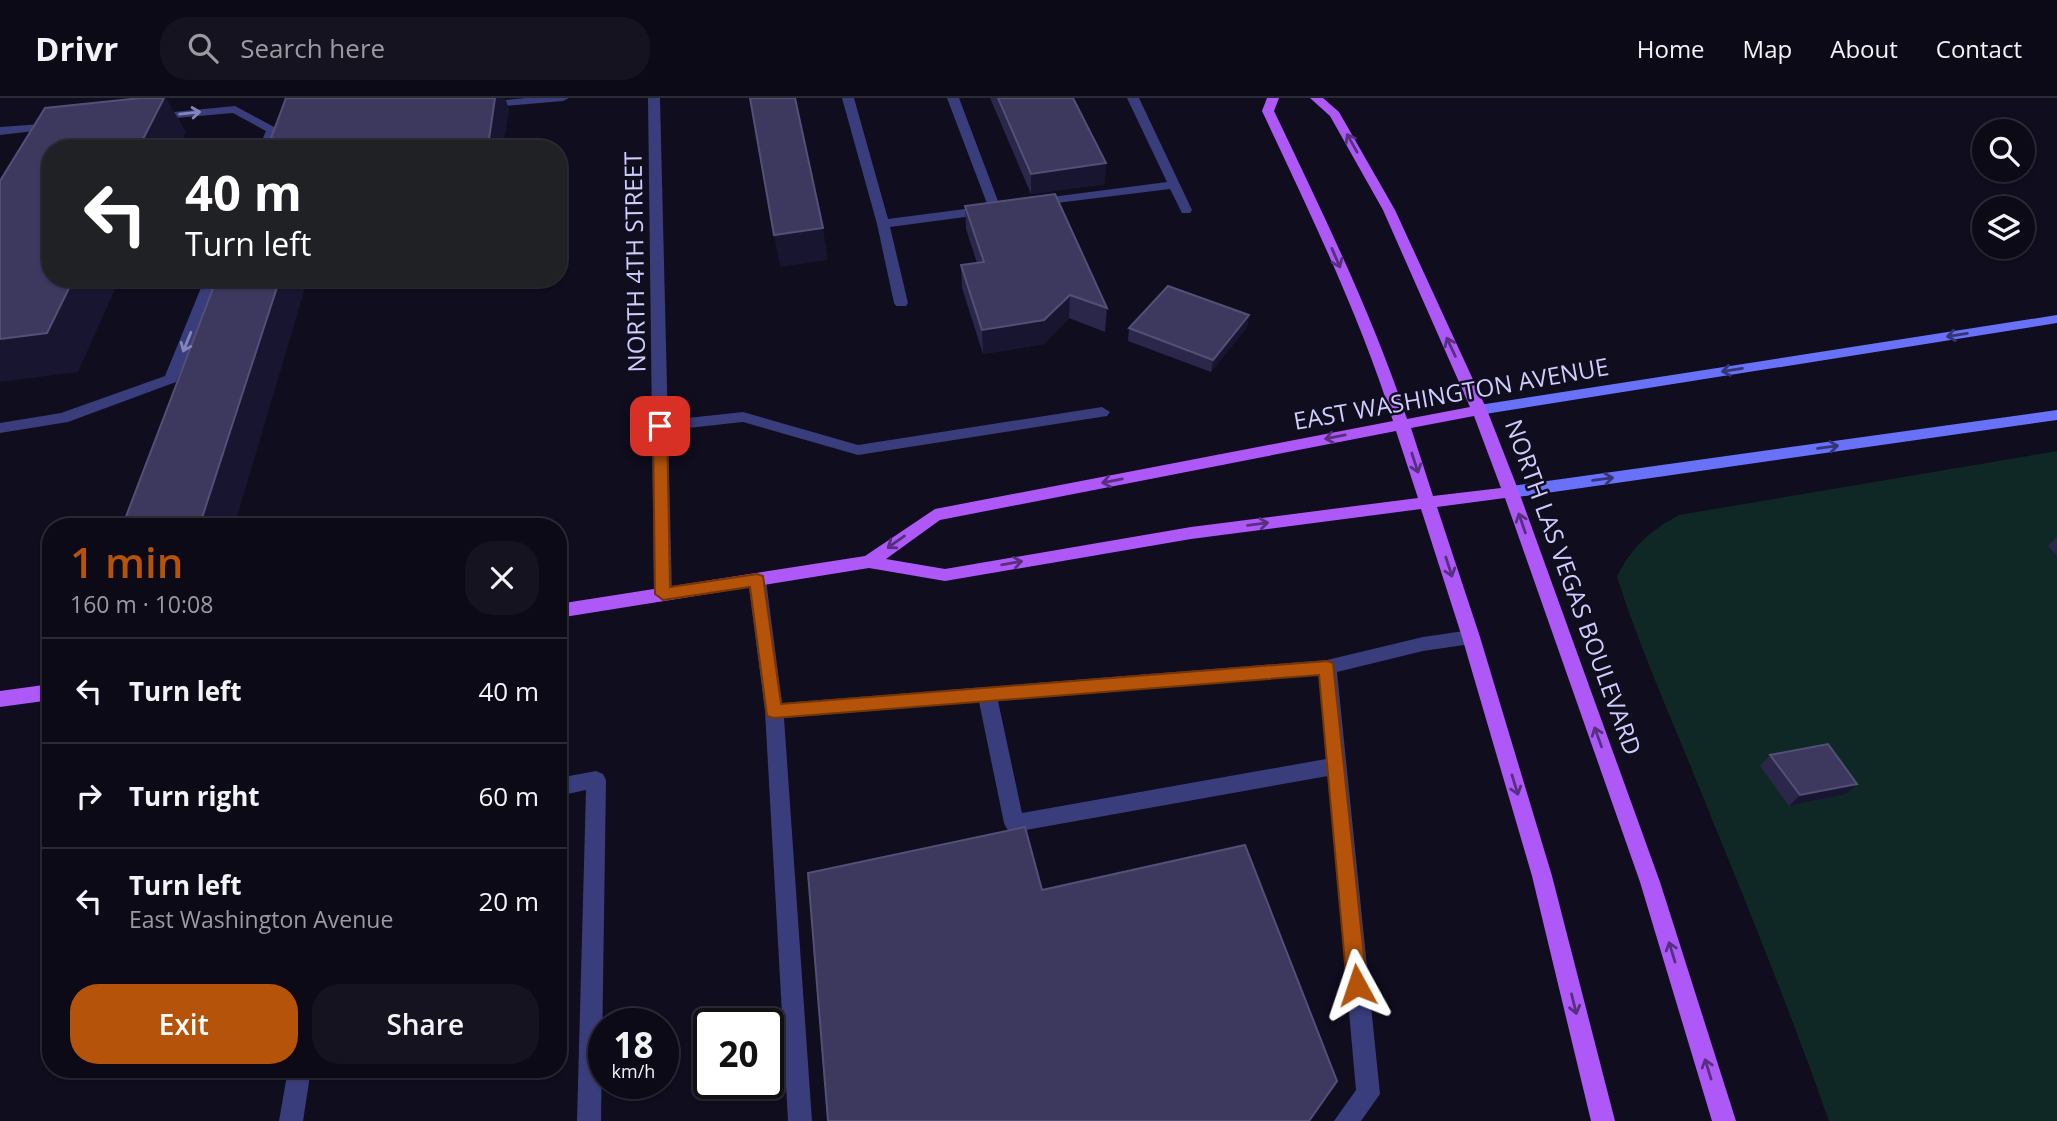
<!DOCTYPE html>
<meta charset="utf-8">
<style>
:root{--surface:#0b0a16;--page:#14131f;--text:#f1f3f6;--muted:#9a9aa1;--line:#2b2b35;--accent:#b45309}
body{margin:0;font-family:"Open Sans",sans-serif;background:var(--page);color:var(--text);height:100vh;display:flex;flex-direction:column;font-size:26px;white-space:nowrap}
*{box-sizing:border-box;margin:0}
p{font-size:23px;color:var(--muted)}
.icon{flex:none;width:38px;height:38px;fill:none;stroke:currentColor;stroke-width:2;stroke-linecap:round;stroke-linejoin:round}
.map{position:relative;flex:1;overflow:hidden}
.panel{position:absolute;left:42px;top:420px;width:525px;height:560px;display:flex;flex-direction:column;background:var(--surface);border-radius:28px;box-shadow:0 2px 5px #0004,0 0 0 2px var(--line)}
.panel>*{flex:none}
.guide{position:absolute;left:42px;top:42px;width:525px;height:147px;border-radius:28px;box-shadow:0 2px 5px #0004,0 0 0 2px var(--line);background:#202124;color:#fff;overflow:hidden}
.controls{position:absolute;left:1972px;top:21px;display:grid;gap:14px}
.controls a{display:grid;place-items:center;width:63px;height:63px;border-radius:50%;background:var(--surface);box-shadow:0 2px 5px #0004,0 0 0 2px var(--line);font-size:35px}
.speed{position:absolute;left:588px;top:910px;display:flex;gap:14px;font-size:35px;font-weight:700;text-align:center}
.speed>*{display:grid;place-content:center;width:91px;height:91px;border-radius:50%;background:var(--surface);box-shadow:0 2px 5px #0004,0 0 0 2px var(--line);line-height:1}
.speed small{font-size:18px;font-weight:400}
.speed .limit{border:4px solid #111;border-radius:10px;background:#fff;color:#111}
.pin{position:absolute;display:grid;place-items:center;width:60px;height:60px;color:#fff;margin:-30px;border-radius:14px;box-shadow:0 4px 10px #0006}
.me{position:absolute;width:77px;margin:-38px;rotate:355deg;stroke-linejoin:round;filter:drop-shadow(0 0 5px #0008)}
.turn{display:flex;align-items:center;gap:24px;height:147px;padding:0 28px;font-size:32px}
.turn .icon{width:91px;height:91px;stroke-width:2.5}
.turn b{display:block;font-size:49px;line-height:60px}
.round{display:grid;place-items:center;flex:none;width:74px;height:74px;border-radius:28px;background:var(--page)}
.summary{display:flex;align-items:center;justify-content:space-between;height:119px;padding:0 28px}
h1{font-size:42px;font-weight:600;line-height:52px;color:var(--accent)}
.action{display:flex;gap:14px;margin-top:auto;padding:14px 28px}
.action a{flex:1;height:80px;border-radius:28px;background:var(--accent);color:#fff;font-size:28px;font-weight:600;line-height:80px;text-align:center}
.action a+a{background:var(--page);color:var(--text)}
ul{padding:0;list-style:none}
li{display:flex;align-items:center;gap:21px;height:105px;padding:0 28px;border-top:2px solid var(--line)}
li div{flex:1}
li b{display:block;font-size:26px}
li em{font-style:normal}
header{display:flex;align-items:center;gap:42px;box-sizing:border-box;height:98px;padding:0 35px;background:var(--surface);border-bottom:2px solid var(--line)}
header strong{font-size:33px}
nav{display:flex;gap:38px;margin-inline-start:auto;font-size:24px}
.search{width:490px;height:63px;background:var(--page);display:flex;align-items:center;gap:18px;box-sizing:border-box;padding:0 24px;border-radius:28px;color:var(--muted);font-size:26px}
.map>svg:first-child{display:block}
</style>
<header>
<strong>Drivr</strong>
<div class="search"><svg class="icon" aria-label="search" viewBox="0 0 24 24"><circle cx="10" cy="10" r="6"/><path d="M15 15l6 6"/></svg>Search here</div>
<nav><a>Home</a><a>Map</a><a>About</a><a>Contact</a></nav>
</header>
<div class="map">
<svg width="2057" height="1023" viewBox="0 0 2057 1023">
<rect width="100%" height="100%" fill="#0f0d1e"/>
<!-- green -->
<path fill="#102825" d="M2057 353V1023H1829C1793 921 1753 821 1712 721 1680 640 1644 562 1617 479 1631 449 1650 433 1679 417Z"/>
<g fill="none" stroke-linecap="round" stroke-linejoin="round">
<!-- service -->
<path fill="#3a3d7b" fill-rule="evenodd" d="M842 0H854L888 121 988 108 947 0H959L1001 111 995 115 890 129 908 205 906 208H896L894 205 877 126Z
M1127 0H1139L1192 112 1190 115H1182L1170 91 1032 108 1030 105 1036 101 1167 84Z
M235 8 276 30 278 32 270 51H258L266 33 233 15 153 22 147 19 153 16Z
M56 25 62 28 60 30 0 37V29Z
M205 180H219L176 284 68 324 0 335V325L61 315 165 278Z
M1102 309 1110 314 1107 318 858 357 743 324 660 333 652 328 660 323 743 314 858 347Z
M757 475 763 477 766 482 782 605 1327 562 1423 539 1471 532 1477 534 1480 539 1477 544 1471 546 1423 553 1337 574 1380 996 1361 1023H1334L1356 992 1328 678 1014 734 1007 731 1004 725 979 604 784 620 812 1023H788L765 613 748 482 751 477ZM1319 577 1326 661 1022 715 998 603Z
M596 673 603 676 606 682 601 1023H577L586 692 558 698V680Z
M288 971H311L303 1023H279Z"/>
<!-- minor -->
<path fill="#3a3d7b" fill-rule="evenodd" d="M525 0H569L563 3 484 10 478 7 484 4Z
M648 0H660L672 496 669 501H657L654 496Z"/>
<!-- secondary -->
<path fill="#6871f8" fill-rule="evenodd" d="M2057 217V225L1479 317 1471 312 1479 307Z
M2057 312V322L1511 400 1503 394 1511 388Z"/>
<!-- primary -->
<path fill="#ae59f7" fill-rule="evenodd" d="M1267 0H1279L1274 13C1322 114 1372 215 1407 321L1470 309 1383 112 1330 18 1310 0H1323L1339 14 1395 112 1487 312 1519 394 1660 784 1736 1023H1712L1640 784 1505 400 1437 409 1480 539 1552 778 1615 1023H1591L1532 778 1462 539 1421 411 1191 441 945 483 869 470 558 520V506L865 458 935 411 1393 323C1359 216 1310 115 1262 13ZM1474 318 1501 390 1433 398 1411 330ZM1396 333 1418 400 1191 429 945 471 886 461 940 422Z
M51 586V602L0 609V593Z"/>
</g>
<!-- wall -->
<path fill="#2a274b" d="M990 0H1073L1105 86 1031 96Z
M965 108 1107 210 1105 234 1069 220 1044 246 983 256 962 190 961 167 977 165 966 131Z
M1249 217 1247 229 1211 274 1128 243 1129 230Z
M2057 439V458L2048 448Z
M1770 657 1846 696 1789 708 1760 668Z"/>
<!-- shaded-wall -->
<path fill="#181531" d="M164 0H166L186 34 179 51H138Z
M495 0H505L509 11 503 51H489L488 48Z
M1106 65 1105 86 1031 96V76Z
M823 130 828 162 780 169 774 137Z
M74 180H120L78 274 0 284V241Z
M280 180H368L306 187 234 429H199Z
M1070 197 1069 220 1044 246 983 256 982 232Z
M1249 217 1247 229 1211 274 1213 262Z
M1857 686 1846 696 1789 708 1800 697Z"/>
<!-- building -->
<path fill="#3c385e" stroke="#535077" stroke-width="2" d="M141 0H164L138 51H51V180H74L47 235 0 241V83L45 10Z
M286 0H495L488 48 500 47 499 51H267Z
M750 0H795L823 130 774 137Z
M998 0H1073L1106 65 1031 76Z
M1055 96 1107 210 1070 197 1044 222 982 232 961 167 984 164 965 108Z
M217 180H280L199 429H122Z
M1168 188 1249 217 1213 262 1129 230Z
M1828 646 1857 686 1800 697 1770 657Z
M1025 729 1042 792 1245 747 1337 983 1309 1023H828L808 775Z"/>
<!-- one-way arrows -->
<defs><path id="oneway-shaft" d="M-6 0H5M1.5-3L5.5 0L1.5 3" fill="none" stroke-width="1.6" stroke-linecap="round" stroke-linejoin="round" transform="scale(1.75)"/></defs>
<g stroke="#8485bc">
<use href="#oneway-shaft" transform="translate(190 15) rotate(-6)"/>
<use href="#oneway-shaft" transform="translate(187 244) rotate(112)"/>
</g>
<g stroke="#572f80">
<use href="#oneway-shaft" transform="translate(1352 45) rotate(-119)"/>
<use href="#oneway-shaft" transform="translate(1336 160) rotate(67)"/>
<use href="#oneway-shaft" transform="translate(1451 249) rotate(-115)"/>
<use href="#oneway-shaft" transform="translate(1335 339) rotate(169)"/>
<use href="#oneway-shaft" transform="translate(1415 365) rotate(72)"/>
<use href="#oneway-shaft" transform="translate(1112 383) rotate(169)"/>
<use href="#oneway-shaft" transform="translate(1522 425) rotate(-109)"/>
<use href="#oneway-shaft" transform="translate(1258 426) rotate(-8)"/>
<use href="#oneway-shaft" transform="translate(896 444) rotate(145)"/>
<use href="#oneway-shaft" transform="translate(1012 465) rotate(-10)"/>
<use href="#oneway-shaft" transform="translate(1449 469) rotate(72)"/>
<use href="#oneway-shaft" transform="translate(1598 639) rotate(-110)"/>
<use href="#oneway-shaft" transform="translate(1515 687) rotate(73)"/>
<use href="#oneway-shaft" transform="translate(1672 854) rotate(-107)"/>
<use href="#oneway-shaft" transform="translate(1574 906) rotate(76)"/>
<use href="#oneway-shaft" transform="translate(1708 971) rotate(-107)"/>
</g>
<g stroke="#333575">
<use href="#oneway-shaft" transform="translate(1957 237) rotate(171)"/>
<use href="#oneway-shaft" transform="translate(1732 272) rotate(171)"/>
<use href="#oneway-shaft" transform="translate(1828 349) rotate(-8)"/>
<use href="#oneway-shaft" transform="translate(1603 381) rotate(-8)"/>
</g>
<!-- route -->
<path fill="#b45309" stroke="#753606" stroke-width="2" d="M660 324 667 328 670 489 757 476 763 478 781 606 1327 563 1333 565 1367 887 1364 894 1357 897 1350 894 1347 887 1319 577 774 620 767 618 750 489 663 502 655 496 653 328Z"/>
<g text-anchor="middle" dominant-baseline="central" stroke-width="5" stroke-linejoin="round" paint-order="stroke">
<!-- street labels -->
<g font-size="24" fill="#cecdfd" stroke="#0f0d1e">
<text transform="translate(634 164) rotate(-91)">NORTH 4TH STREET</text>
<text transform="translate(1451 295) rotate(-10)">EAST WASHINGTON AVENUE</text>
<text transform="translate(1574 489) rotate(70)">NORTH LAS VEGAS BOULEVARD</text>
</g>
</g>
</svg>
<div class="controls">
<a><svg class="icon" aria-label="search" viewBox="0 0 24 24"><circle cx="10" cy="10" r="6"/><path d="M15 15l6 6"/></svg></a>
<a><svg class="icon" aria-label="layers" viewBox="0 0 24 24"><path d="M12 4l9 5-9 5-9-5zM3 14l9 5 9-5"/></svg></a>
</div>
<div class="speed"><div>18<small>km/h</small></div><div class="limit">20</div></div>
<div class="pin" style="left:660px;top:328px;background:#d93025"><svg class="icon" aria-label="arrive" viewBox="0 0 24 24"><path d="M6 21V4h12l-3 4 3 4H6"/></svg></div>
<svg class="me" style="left:1357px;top:887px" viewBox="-20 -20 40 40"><path d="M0-17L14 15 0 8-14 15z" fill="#b45309" stroke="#fff" stroke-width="4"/></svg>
<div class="guide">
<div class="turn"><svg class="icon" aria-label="left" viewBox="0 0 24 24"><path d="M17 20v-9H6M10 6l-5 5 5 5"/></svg><div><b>40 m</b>Turn left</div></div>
</div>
<section class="panel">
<div class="summary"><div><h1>1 min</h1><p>160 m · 10:08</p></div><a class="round"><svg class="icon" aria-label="close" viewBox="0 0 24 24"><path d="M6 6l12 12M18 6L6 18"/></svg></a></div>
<ul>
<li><svg class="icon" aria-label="left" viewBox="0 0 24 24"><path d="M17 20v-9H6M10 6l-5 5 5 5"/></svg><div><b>Turn left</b></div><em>40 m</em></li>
<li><svg class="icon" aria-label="right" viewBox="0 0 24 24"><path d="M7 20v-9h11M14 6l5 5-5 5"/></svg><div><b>Turn right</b></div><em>60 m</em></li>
<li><svg class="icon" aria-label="left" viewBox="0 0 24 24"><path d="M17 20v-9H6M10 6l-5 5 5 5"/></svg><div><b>Turn left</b><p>East Washington Avenue</p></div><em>20 m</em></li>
</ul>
<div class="action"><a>Exit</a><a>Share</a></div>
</section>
</div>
